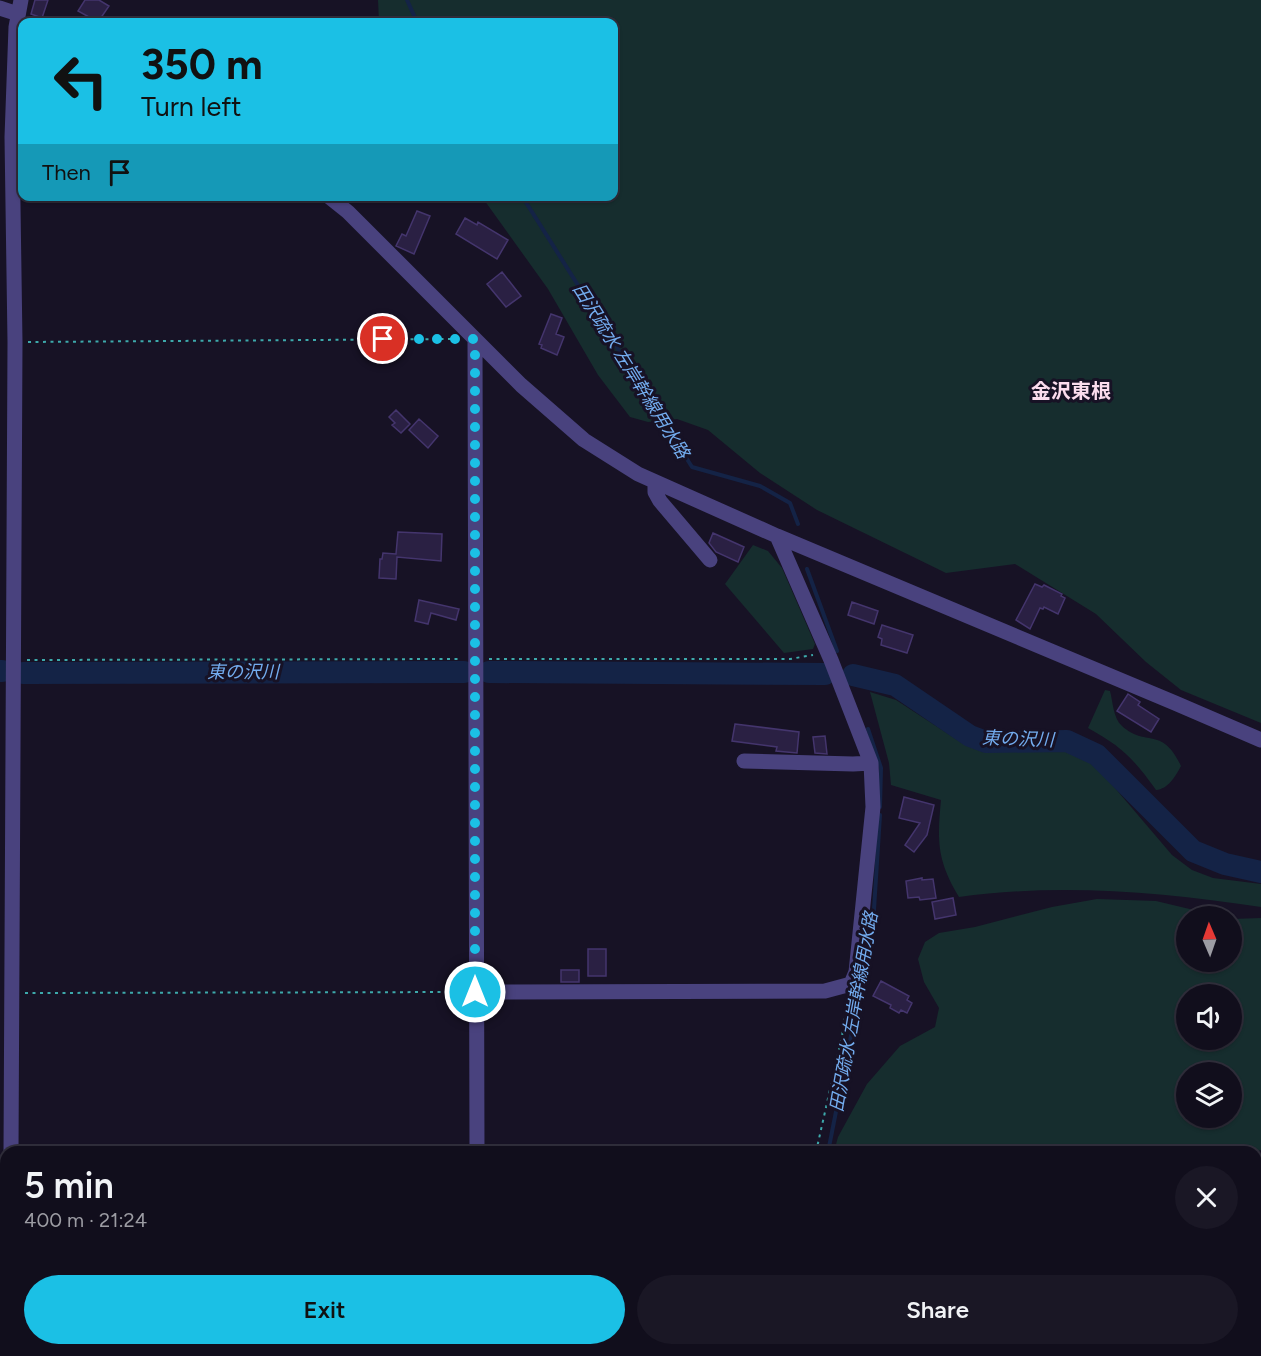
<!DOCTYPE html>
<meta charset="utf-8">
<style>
:root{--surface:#110e1c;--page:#1a1725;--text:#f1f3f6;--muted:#9c9ca3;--line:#302e3b;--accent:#1bc0e5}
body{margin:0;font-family:Figtree,"Noto Sans JP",sans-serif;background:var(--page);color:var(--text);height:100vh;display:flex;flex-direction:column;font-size:22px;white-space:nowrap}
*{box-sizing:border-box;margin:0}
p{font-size:20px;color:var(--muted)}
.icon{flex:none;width:33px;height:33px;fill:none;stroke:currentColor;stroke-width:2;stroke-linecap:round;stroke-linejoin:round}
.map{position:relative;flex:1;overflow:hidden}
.drawer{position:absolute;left:0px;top:1146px;width:1262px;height:210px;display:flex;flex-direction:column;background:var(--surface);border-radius:18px 18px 0 0;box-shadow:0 2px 4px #0004,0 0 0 2px var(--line)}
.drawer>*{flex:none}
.hud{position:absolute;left:18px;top:18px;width:600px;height:183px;border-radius:12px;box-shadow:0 2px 4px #0004,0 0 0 2px var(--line);background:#1bc0e5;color:#111;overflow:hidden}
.needle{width:39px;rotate:358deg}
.fabs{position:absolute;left:1176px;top:906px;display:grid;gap:12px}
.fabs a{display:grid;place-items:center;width:66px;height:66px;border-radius:50%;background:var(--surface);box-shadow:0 2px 4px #0004,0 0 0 2px var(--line);font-size:30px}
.pin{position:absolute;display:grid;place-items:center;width:51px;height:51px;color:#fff;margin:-26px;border:3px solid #fff;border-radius:50%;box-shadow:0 2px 6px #0007}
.me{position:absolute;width:66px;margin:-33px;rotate:0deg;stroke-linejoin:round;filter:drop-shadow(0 0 4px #0008)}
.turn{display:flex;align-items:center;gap:21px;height:126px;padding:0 24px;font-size:27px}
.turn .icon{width:78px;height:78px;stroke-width:2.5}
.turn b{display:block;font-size:42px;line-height:51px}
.then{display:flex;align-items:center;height:57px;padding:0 24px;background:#0003;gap:12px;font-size:22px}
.round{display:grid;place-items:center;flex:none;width:63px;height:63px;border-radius:32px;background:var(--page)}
.head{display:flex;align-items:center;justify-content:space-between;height:102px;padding:0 24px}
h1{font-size:36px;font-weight:600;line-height:45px}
.button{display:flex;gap:12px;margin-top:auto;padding:12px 24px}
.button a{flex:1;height:69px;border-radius:36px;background:var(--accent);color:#111;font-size:24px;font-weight:600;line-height:69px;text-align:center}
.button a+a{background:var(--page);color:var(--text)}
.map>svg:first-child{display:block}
</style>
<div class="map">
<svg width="1261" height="1356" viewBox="0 0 1261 1356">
<rect width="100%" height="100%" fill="#171225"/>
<!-- green -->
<path fill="#162d2e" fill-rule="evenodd" d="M378 0H1261V723L1181 690 1146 662 1096 614 1015 564 946 573 817 510 760 473 708 430 677 419 648 422 630 417 598 375 548 289 482 197 614 196V22H379Z
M753 545 768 551 782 568 815 644 813 649 784 653 725 584Z
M1105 690 1110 691C1113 702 1113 718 1122 726 1146 748 1162 725 1181 766 1175 777 1168 789 1156 790 1134 759 1121 746 1088 728Z
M870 692 896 700 962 743 993 752 1049 749 1066 752 1084 758 1103 774 1172 855 1192 870 1213 878 1261 884V907C1160 892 1060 883 959 897 937 860 937 842 941 800L891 785 889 763Z
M1097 899 1156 901 1219 916H1186V962H1232V919L1261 918V1150L1256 1152H834L838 1137 867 1084 900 1046 935 1027 939 1008 924 982 918 959 925 942 939 933 975 927 1052 907ZM1186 994H1232V1040H1186ZM1232 1072V1118H1186V1072Z
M746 1350H1235V1356H743Z"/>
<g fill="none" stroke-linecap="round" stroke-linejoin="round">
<!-- stream -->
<path stroke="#142346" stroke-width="4" d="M407 0 417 22
M522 196 692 467 760 486 790 503 798 524
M807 569 837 651
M868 729 881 768 880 807
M828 1152 873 925 880 815
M754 1356 757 1350"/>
<!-- river -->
<path stroke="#142346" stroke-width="22" d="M0 671H2
M489 672 825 674
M23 673 464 672
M853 675 895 685 970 736 986 742 1067 741 1097 755 1193 851 1225 864 1261 872"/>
</g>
<!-- building -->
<path fill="#2a2043" stroke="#44356d" stroke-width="1.5" d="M35 0H48L42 18 31 14Z
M85 0H99L109 6 98 22 78 11Z
M417 211 430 216 414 254 396 246 402 234 406 236Z
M465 218 477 225 478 222 508 240 497 259 456 234Z
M502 272 521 296 506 307 487 284Z
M551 314 562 318 556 334 564 337 557 355 541 348 542 345 539 344Z
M396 410 410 424 401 433 392 425 395 423 389 417Z
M419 419 438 436 428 448 409 430Z
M398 532 442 534 441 561 397 557 396 579 379 578 380 559H382L383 553 396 554Z
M713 533 744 547 738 562 716 552 709 543Z
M1035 584 1042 587 1044 585 1062 594 1061 596 1065 598 1058 614 1044 607 1043 609 1040 608 1030 629 1016 620Z
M419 600 459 609 456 620 431 613 428 624 415 621Z
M852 602 878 611 874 624 848 615Z
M882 625 913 635 907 653 881 645 882 639 878 637Z
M1128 694 1140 702 1138 705 1159 719 1151 732 1117 711Z
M735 724 799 732 797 753 776 751 777 747 732 741Z
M825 736 827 754 815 753 813 737Z
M904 797 934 805 927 835 914 852 905 845 920 823 899 818Z
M922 878V880L933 879 936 898 920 900 919 897 908 898 906 881Z
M953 898 956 915 935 919 932 902Z
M588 949H606V976H588Z
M561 970H579V982H561Z
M881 981 909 996 907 1000 912 1003 907 1013 901 1010 899 1013 890 1008 891 1005 873 996Z"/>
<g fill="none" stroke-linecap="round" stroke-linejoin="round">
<!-- path -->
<path stroke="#3da9ab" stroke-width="2" stroke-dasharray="3 4.5" stroke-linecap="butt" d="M28 342 454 339
M489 659H790L813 655
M27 660 462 659
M25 993 463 992
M816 1152 842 1036 848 999
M0 1312H6"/>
<!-- minor -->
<path stroke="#49427e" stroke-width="15" d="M0 8 18 14
M328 196 348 212 521 385 584 440 638 474 777 536 1175 703 1261 740
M475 339 477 1152
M655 482V492L660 501 710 560
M744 761 853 764 871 763
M475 992 825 991 851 984 856 972 873 807 871 763 831 660 777 536
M11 1152 15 342 12 137 16 27 21 0
M12 1350V1356
M478 1356V1350"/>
</g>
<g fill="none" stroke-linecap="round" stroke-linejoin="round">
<!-- route -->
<path stroke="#1bc0e5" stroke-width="10" stroke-dasharray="0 18" d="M383 339H475V992"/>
</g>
<g text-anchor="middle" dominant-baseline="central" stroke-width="6" stroke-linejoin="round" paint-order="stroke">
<!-- water labels -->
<g font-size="18" font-style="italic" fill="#73acef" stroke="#171225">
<text transform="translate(631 371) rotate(58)">田沢疏水 左岸幹線用水路</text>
<text x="243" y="672">東の沢川</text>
<text transform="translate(1018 739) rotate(2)">東の沢川</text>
<text transform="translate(854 1012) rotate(-80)">田沢疏水 左岸幹線用水路</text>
</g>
<!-- quarter labels -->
<g font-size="20" font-weight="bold" fill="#fbdced" stroke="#171225">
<text x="1071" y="391">金沢東根</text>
</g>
</g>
</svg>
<div class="fabs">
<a><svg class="needle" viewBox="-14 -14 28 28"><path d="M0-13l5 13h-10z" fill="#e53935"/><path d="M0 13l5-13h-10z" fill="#9c9ca3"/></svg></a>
<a><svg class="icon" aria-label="sound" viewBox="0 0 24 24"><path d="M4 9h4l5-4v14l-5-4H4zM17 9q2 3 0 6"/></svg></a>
<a><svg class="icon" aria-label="layers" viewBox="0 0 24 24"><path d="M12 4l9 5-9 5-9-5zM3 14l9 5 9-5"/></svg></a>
</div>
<div class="pin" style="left:383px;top:339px;background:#d93025"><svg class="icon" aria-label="arrive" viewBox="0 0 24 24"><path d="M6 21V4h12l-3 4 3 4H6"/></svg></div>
<svg class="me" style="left:475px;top:992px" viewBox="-20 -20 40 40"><circle r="17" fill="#1bc0e5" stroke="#fff" stroke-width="3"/><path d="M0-11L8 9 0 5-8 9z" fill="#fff"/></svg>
<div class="hud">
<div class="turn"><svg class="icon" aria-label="left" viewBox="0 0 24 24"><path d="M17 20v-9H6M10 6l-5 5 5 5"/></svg><div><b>350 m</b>Turn left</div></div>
<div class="then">Then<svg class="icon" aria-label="arrive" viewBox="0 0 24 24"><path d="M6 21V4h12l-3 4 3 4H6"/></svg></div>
</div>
<section class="drawer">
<div class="head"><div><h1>5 min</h1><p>400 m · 21:24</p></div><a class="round"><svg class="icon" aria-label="close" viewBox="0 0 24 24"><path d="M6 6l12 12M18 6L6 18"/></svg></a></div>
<div class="button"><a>Exit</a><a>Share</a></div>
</section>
</div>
